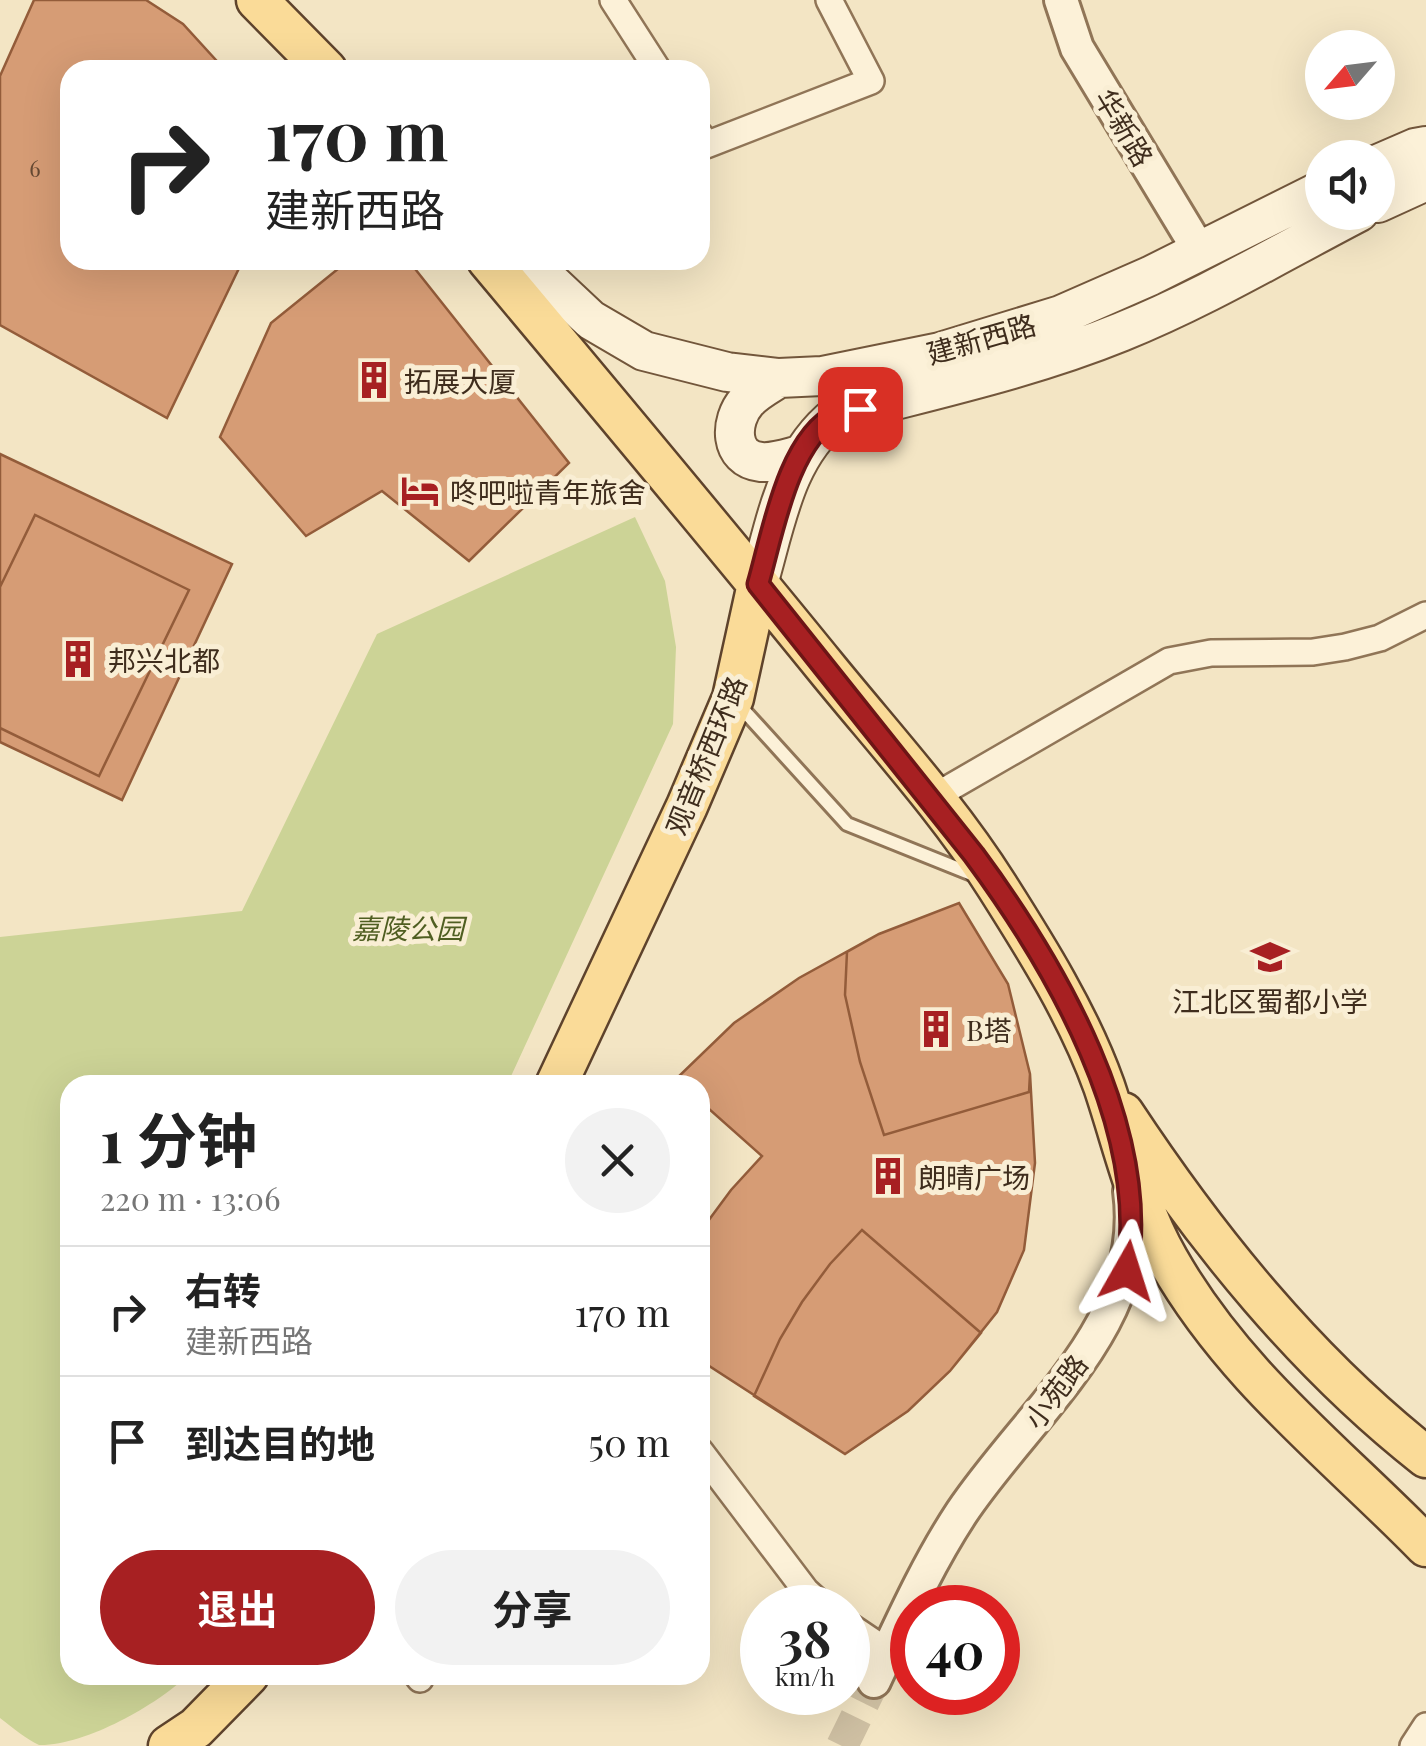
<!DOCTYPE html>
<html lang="zh">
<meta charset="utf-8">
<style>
:root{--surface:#fff;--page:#f2f2f2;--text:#222;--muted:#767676;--line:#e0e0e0;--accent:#a72022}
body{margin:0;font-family:"Playfair Display","Noto Sans SC",serif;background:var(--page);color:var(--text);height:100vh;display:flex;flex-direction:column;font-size:38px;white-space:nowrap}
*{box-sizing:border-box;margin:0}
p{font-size:32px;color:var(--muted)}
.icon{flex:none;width:55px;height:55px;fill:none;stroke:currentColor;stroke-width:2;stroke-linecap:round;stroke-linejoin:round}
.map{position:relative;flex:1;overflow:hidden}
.panel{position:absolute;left:60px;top:1075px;width:650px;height:610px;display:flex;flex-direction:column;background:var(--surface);border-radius:30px;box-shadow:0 10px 40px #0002}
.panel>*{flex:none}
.top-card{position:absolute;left:60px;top:60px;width:650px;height:210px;border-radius:30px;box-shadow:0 10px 40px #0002;background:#fff;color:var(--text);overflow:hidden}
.needle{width:65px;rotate:242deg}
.tools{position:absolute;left:1305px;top:30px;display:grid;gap:20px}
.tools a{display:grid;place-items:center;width:90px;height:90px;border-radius:50%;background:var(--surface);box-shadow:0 10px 40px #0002;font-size:50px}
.speed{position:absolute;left:740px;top:1585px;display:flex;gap:20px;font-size:50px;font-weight:700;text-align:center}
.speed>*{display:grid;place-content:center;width:130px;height:130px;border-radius:50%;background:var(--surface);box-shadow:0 10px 40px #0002;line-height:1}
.speed small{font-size:25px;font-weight:400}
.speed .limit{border:15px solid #d22;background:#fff;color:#111}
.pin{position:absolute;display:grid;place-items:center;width:85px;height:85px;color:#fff;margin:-42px;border-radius:20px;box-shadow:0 5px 15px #0006}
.me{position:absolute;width:110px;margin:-55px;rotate:6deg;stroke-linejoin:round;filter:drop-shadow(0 0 8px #0008)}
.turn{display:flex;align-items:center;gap:35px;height:210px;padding:0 40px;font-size:45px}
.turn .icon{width:130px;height:130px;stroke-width:2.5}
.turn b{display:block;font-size:70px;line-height:85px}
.round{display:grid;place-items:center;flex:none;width:105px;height:105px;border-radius:52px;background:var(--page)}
.summary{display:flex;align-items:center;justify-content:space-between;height:170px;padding:0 40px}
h1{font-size:60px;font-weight:700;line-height:75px}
.cta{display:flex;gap:20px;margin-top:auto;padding:20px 40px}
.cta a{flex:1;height:115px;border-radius:60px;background:var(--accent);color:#fff;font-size:40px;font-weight:700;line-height:115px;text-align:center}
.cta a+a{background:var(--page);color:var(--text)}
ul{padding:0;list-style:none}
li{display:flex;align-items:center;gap:30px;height:130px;padding:0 40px;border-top:2px solid var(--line)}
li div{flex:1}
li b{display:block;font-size:38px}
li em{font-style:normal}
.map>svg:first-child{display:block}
</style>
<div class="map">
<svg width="1426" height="1746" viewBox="0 0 1426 1746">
<rect width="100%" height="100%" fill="#f3e5c4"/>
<!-- green -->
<path fill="#ccd396" d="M635 517 665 581 676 647 673 724 507 1085H70V1675H188C157 1705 85 1746 39 1745 26 1739 12 1727 0 1718V937L242 911 377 634Z"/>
<!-- building -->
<path fill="#d69c75" stroke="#935c3a" stroke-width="2.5" d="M34 0H146L183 24 225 70H70V260L242 262 167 418 0 325V76Z
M349 260H408L569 463 469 561 382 491 306 536 220 437 271 323Z
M0 454 232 564 122 800 0 742V728L99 776 189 590 35 515 0 587Z
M35 515 189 590 99 776 0 728V587Z
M959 903 1008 984 1030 1074 1035 1163 1024 1250 997 1312 950 1371 908 1411 845 1454 700 1360V1232L731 1190 762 1156 700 1101V1085H682L676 1079 734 1023 799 978 879 934Z
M959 903 1008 984 1030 1074 1029 1092 884 1135 860 1062 845 995 847 952 879 934Z
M862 1230 981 1333 950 1371 908 1411 845 1454 754 1396 780 1339 802 1302 830 1264Z"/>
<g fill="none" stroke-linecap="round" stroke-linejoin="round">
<!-- tertiary-tunnel -->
<path stroke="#cfc0a3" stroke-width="32" stroke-dasharray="32 16" stroke-linecap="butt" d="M842 1746 874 1681"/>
<!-- service casing -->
<g stroke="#907557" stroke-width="18">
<path id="service" d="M738 704 847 824 974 875"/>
</g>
<!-- minor casing -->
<g stroke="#907557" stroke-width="30">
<path id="minor" d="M613 0 658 70
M700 135 706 145 871 81 829 0
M932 798 1169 661 1211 653 1313 652 1345 647 1380 638 1426 615
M700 1451 806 1591 825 1608
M848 1625 888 1652
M417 1675 420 1679
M1413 1746 1426 1726"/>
</g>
<!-- tertiary casing -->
<g stroke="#907557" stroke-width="38">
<path id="tertiary" d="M1061 0 1077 48 1199 250
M874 1681C901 1624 927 1565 962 1512 1029 1412 1148 1323 1130 1191"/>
</g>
<!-- secondary casing -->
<g stroke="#72563b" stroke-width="42">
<path id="secondary" d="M1378 164 1415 148 1426 146
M1378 203 1426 181
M527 260 591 320 644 351 727 372 779 378 822 376 940 352 1061 315 1150 276 1322 190
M779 378C768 385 755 392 747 401 729 421 729 459 761 462 774 463 788 458 800 455
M758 584C776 523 785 456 837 415 932 390 1030 369 1121 332 1203 299 1280 253 1359 212"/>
</g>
<!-- primary casing -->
<g stroke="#5e432c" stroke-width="45">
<path id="primary" d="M257 0 326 70
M488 260C602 396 716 532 828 670 886 741 949 810 997 886 1037 949 1079 1016 1104 1086 1124 1145 1136 1204 1168 1260 1234 1376 1334 1452 1426 1546
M556 1085 687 806 733 698 758 584
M1123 1113C1207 1240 1305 1362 1426 1457
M169 1746 196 1728 248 1675"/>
</g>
<!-- service -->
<use href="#service" stroke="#fcf1d8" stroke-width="12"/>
<!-- minor -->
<use href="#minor" stroke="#fcf1d8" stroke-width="25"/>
<!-- tertiary -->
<use href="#tertiary" stroke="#fcf1d8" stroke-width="32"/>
<!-- secondary -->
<use href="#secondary" stroke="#fcf1d8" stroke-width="38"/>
<!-- primary -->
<use href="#primary" stroke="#fadb98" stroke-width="40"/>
</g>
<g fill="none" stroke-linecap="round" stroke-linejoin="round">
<!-- route casing -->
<g stroke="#6d1516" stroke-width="25">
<path id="route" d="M860 409C853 411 844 411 837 415 788 438 772 536 758 584L974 855C1056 966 1151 1129 1127 1271"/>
</g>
<!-- route -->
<use href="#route" stroke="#a72022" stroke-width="18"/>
</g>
<!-- icons -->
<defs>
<g id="building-bare" transform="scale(3)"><path d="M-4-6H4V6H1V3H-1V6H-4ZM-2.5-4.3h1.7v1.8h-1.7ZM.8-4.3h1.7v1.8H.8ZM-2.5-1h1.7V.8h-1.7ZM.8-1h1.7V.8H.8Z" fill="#a72022" stroke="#f9eed4" stroke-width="2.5" paint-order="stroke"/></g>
<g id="hotel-bare" transform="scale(3)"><path d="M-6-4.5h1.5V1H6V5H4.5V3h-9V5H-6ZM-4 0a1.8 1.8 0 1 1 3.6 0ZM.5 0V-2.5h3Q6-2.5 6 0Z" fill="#a72022" stroke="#f9eed4" stroke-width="2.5" paint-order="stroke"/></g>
<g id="school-bare" transform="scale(3)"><path d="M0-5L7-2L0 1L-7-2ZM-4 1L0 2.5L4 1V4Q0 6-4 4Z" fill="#a72022" stroke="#f9eed4" stroke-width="2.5" paint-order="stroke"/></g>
</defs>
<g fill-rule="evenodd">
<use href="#building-bare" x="374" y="380"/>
<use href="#hotel-bare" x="420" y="491"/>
<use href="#building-bare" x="78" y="659"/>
<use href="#school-bare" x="1270" y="957"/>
<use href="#building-bare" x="936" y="1029"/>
<use href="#building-bare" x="888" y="1176"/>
</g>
<g text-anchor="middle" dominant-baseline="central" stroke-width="10" stroke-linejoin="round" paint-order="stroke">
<!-- number labels -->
<g font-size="22" fill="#654933">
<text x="35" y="168">6</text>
</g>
<!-- street labels -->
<g font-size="28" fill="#3f2d1d" stroke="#f9eed4">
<text transform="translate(1125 127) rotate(59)">华新路</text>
<text transform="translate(981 338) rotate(-16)">建新西路</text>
<text transform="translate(705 755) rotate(-68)">观音桥西环路</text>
<text transform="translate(1055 1391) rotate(-53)">小苑路</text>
</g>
<!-- poi labels -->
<g font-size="28" fill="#3f2d1d" stroke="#f9eed4" text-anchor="start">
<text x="404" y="380">拓展大厦</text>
<text x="450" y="491">咚吧啦青年旅舍</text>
<text x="108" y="659">邦兴北都</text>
<text x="1270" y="1000" text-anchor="middle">江北区蜀都小学</text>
<text x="966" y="1029">B塔</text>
<text x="918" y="1176">朗晴广场</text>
</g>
<!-- park labels -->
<g font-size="28" font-style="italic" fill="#4f5e21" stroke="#f9eed4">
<text x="408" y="927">嘉陵公园</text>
</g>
</g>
</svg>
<div class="tools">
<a><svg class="needle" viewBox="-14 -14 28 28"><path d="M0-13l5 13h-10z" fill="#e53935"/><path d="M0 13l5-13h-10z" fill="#767676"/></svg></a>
<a><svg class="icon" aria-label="sound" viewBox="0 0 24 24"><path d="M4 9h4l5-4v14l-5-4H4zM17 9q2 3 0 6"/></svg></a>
</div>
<div class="speed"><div>38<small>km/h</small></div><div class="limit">40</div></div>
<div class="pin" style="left:860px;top:409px;background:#d93025"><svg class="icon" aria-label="arrive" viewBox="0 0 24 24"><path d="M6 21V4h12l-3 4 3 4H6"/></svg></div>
<svg class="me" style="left:1127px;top:1271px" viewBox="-20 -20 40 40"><path d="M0-17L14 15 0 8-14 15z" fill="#a72022" stroke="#fff" stroke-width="4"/></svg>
<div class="top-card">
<div class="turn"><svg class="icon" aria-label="right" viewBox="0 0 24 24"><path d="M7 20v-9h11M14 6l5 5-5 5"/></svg><div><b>170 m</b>建新西路</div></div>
</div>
<section class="panel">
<div class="summary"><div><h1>1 分钟</h1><p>220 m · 13:06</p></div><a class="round"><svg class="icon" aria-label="close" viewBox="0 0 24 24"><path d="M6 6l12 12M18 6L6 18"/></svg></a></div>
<ul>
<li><svg class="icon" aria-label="right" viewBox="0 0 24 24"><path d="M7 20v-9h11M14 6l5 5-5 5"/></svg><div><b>右转</b><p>建新西路</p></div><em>170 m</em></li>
<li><svg class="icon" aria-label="arrive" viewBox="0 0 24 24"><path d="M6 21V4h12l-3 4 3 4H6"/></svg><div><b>到达目的地</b></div><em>50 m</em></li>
</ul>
<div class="cta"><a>退出</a><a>分享</a></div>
</section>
</div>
